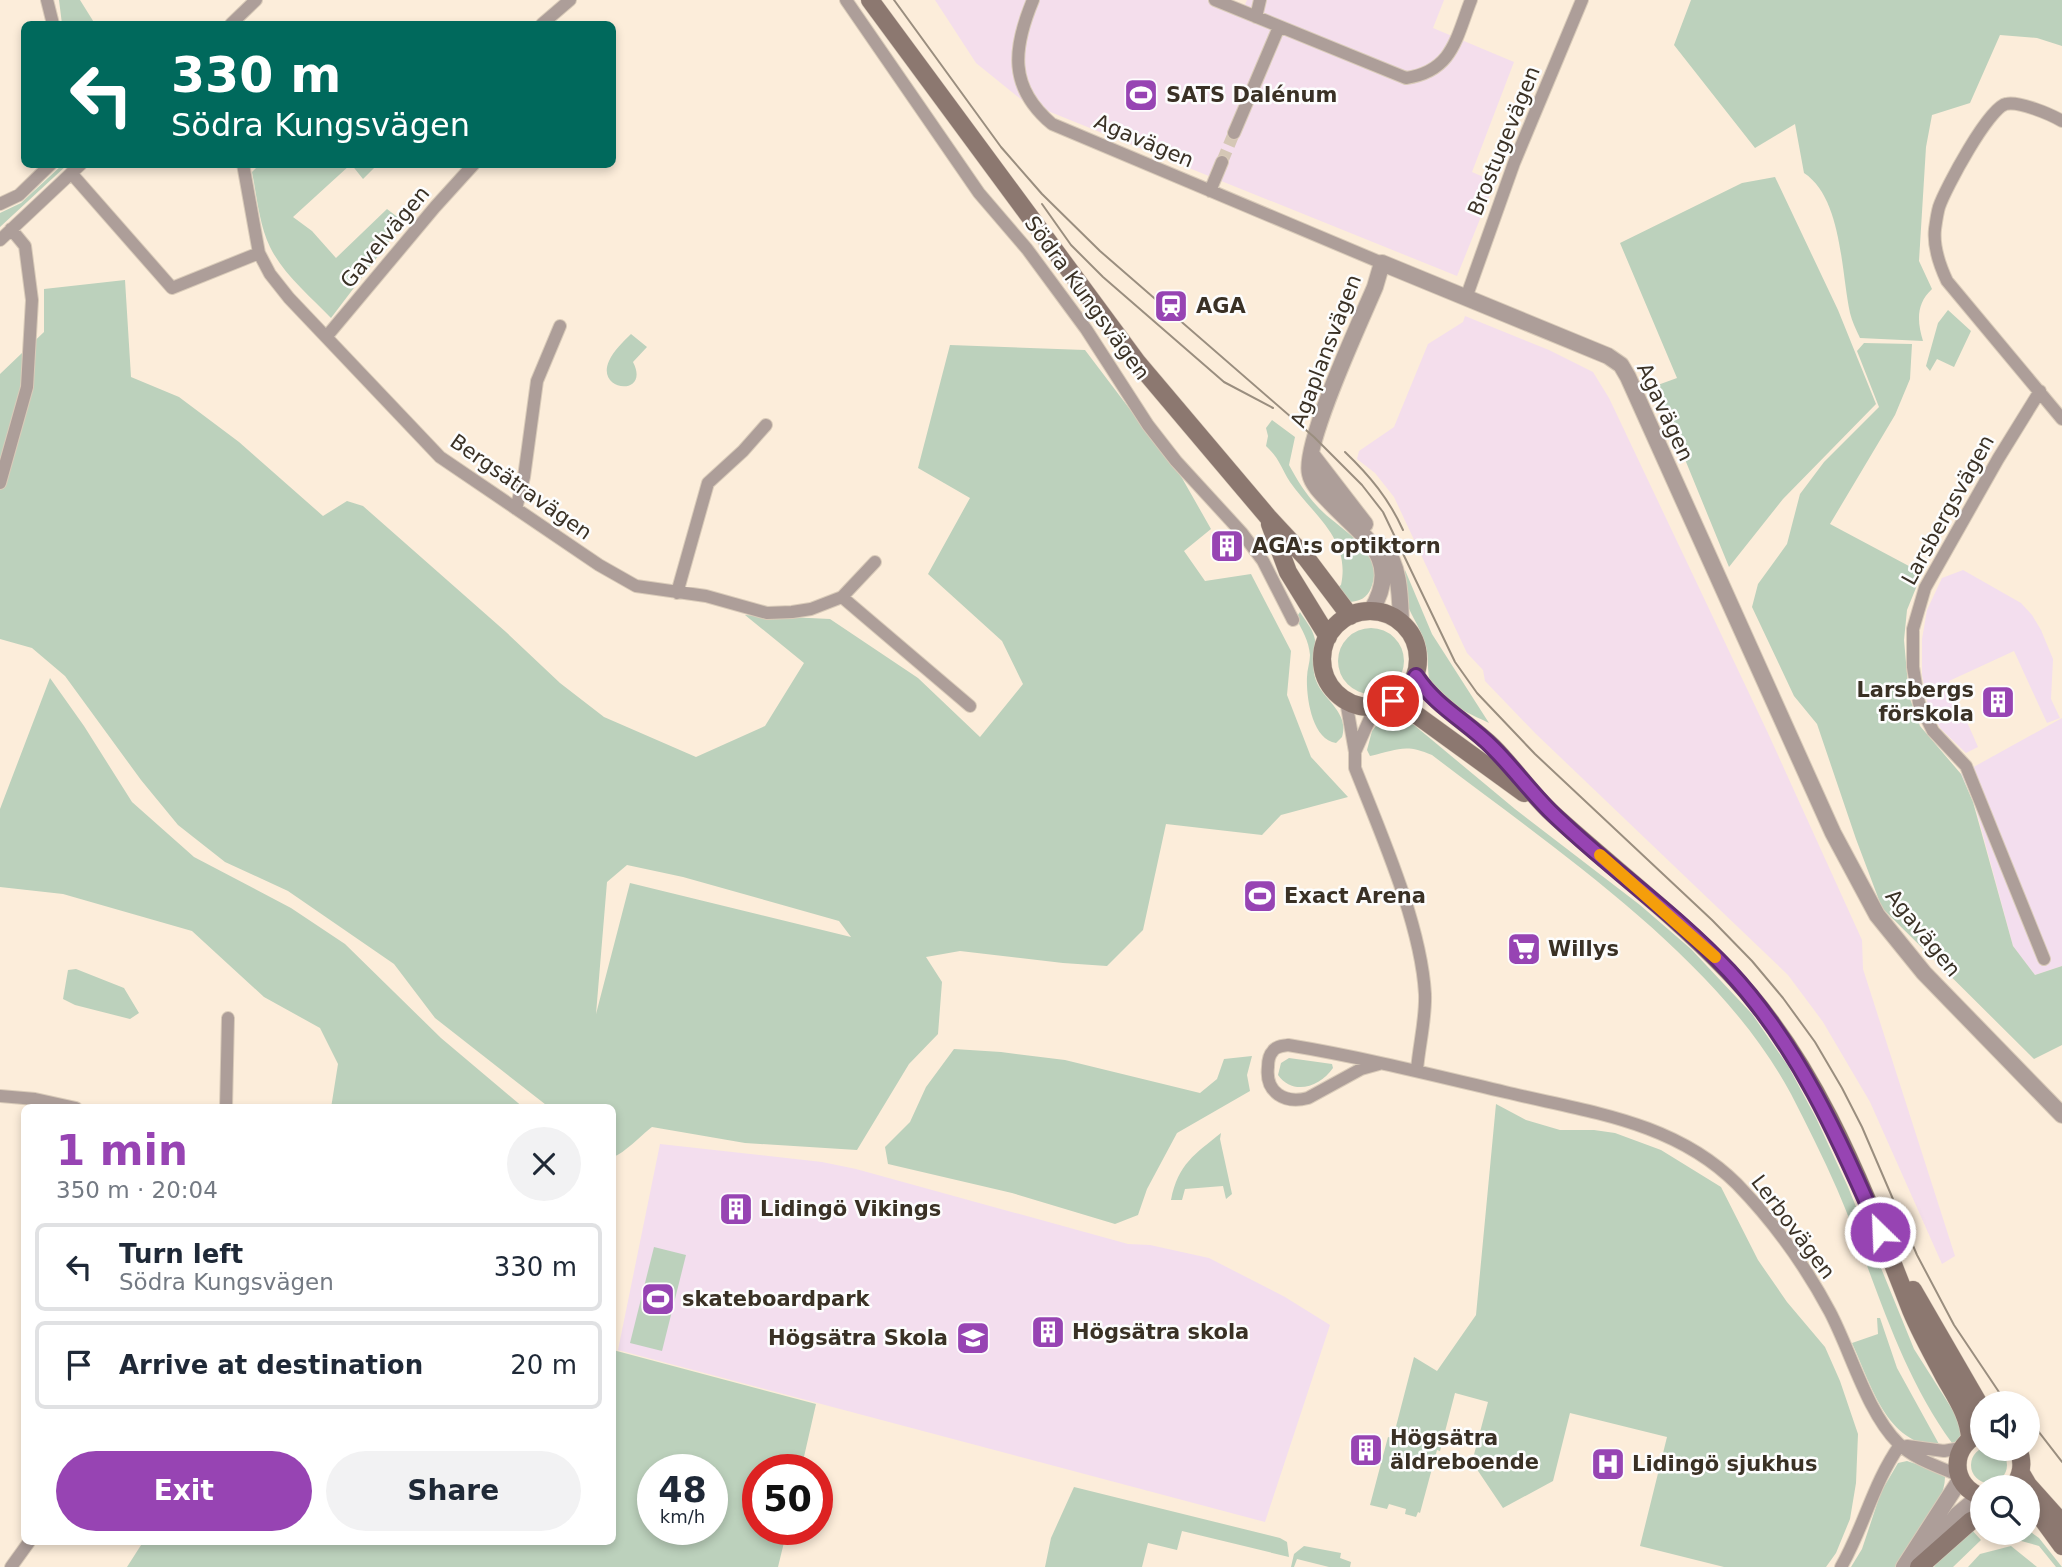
<!DOCTYPE html>
<meta charset="utf-8">
<style>
:root{--surface:#fff;--page:#f2f2f3;--text:#1f2937;--muted:#747a83;--line:#e0e1e3;--accent:#9744b3}
body{margin:0;font-family:"DejaVu Sans",sans-serif;background:var(--page);color:var(--text);height:100vh;display:flex;flex-direction:column;font-size:26px;white-space:nowrap}
*{box-sizing:border-box;margin:0}
p{font-size:23px;color:var(--muted)}
.icon{flex:none;width:38px;height:38px;fill:none;stroke:currentColor;stroke-width:2;stroke-linecap:round;stroke-linejoin:round}
.map{position:relative;flex:1;overflow:hidden}
.side{position:absolute;left:21px;top:1104px;width:595px;height:441px;display:flex;flex-direction:column;background:var(--surface);border-radius:10px;box-shadow:0 4px 10px #0003}
.side>*{flex:none}
.banner{position:absolute;left:21px;top:21px;width:595px;height:147px;border-radius:10px;box-shadow:0 4px 10px #0003;background:#00695c;color:#fff;overflow:hidden}
.controls{position:absolute;left:1970px;top:1391px;display:grid;gap:14px}
.controls a{display:grid;place-items:center;width:70px;height:70px;border-radius:50%;background:var(--surface);box-shadow:0 4px 10px #0003;font-size:35px}
.speed{position:absolute;left:637px;top:1454px;display:flex;gap:14px;font-size:35px;font-weight:700;text-align:center}
.speed>*{display:grid;place-content:center;width:91px;height:91px;border-radius:50%;background:var(--surface);box-shadow:0 4px 10px #0003;line-height:1}
.speed small{font-size:18px;font-weight:400}
.speed .limit{border:10px solid #d22;background:#fff;color:#111}
.pin{position:absolute;display:grid;place-items:center;width:60px;height:60px;color:#fff;margin:-30px;border:4px solid #fff;border-radius:50%;box-shadow:0 2px 7px #0007}
.me{position:absolute;width:77px;margin:-38px;rotate:336deg;stroke-linejoin:round;filter:drop-shadow(0 0 5px #0008)}
.turn{display:flex;align-items:center;gap:24px;height:147px;padding:0 35px;font-size:32px}
.turn .icon{width:91px;height:91px;stroke-width:2.5}
.turn b{display:block;font-size:49px;line-height:60px}
.round{display:grid;place-items:center;flex:none;width:74px;height:74px;border-radius:37px;background:var(--page)}
.head{display:flex;align-items:center;justify-content:space-between;height:119px;padding:0 35px}
h1{font-size:42px;font-weight:600;line-height:52px;color:var(--accent)}
.button{display:flex;gap:14px;margin-top:auto;padding:14px 35px}
.button a{flex:1;height:80px;border-radius:42px;background:var(--accent);color:#fff;font-size:28px;font-weight:600;line-height:80px;text-align:center}
.button a+a{background:var(--page);color:var(--text)}
ul{padding:0;list-style:none}
li{display:flex;align-items:center;gap:21px;height:88px;margin:0 14px 10px;padding:0 21px;border:4px solid var(--line);border-radius:10px}
li div{flex:1}
li b{display:block;font-size:26px}
li em{font-style:normal}
.map>svg:first-child{display:block}
</style>
<div class="map">
<svg width="2062" height="1567" viewBox="0 0 2062 1567">
<rect width="100%" height="100%" fill="#fcedda"/>
<!-- industrial -->
<path fill="#f4deec" d="M935 0H1207L1241 14 1247 0H1444L1433 28 1514 62 1472 172 1495 182 1457 276 1023 101 976 63Z
M1465 316 1549 350 1593 372 1609 398 1767 731 1862 940 1863 969 1955 1256 1942 1264 1870 1102 1823 1022 1788 975 1535 733 1485 681 1483 670 1467 653 1394 497 1375 473 1357 459 1359 451 1394 427 1428 344 1463 322Z"/>
<!-- education -->
<path fill="#f3deee" d="M1963 570 2021 603 2032 615 2041 630 2053 659 2051 699 2060 718 2047 723 2014 651 1949 681 1978 747 1966 753 1941 729 1928 708 1922 675V639L1927 610 1942 578Z
M2062 718V966L2035 975 2013 946 1974 802 1961 774Z
M660 1144 822 1162 856 1169 1128 1244 1150 1245 1209 1258 1285 1297 1330 1325 1265 1522 618 1350Z"/>
<!-- green -->
<path fill="#bcd1bc" fill-rule="evenodd" d="M59 0H80L95 24H62Z
M1691 0H2062V46L2037 38 2000 35 1970 103 1932 115 1926 147 1919 261 1932 289C1916 304 1917 321 1923 341L1860 338C1856 330 1852 321 1850 313 1841 271 1842 198 1804 173L1795 124 1755 148 1674 45Z
M351 164H377V165L363 179Z
M62 165H67L0 227V213L21 203Z
M259 165H350L293 217 312 231 336 258 387 209 404 222 331 318C311 297 283 274 270 247 259 224 257 197 252 172Z
M1775 177 1838 310 1876 404 1783 499 1729 567 1655 386 1677 378 1620 243 1742 183Z
M125 280 131 377 179 397 239 442 323 516 347 501 363 506 506 632 560 683 604 717 696 757 765 726 804 663 745 615 830 619 918 678 980 737 1023 684 1002 641 928 574 970 498 918 468 950 345 1085 350 1182 478 1211 529 1184 551 1205 581 1251 574 1291 651 1287 695 1311 757 1348 797 1281 815 1262 835 1166 824 1143 930 1107 966 1063 963 960 951 926 957 942 982 938 1034 909 1064 857 1150 745 1143 652 1127C640 1136 625 1153 613 1157L612 1108H550L435 1018 394 964 288 891 225 862 178 825 141 780 65 676 32 648 0 639V374L44 332V289ZM627 865 683 877 839 921 851 937 630 883 596 1014 607 882Z
M1948 310 1971 331 1954 367 1937 359 1930 371 1926 366 1938 323Z
M631 334 647 347 633 362C651 397 595 392 609 361 614 350 623 342 631 334Z
M1864 343 1912 344 1910 379 1895 415 1830 524 1922 573 1907 610 1904 640 1909 696 1920 726 1961 774 1973 802 2013 946 2035 975 2062 966V1045L2034 1059 1882 908 1856 839 1817 724 1794 696 1752 607 1758 584 1787 544 1800 494 1824 462 1879 407 1857 351Z
M1272 420 1295 437 1289 465C1297 480 1306 494 1317 506 1337 529 1387 550 1371 588 1367 598 1360 601 1350 602L1335 589 1341 585C1351 539 1313 515 1290 482 1281 468 1280 459 1266 446L1268 436 1266 428Z
M1405 570 1432 634 1489 723C1471 714 1447 705 1434 689 1425 678 1430 660 1426 647 1418 616 1398 606 1405 570Z
M1300 612C1304 619 1312 628 1314 636 1319 650 1308 666 1318 685 1327 702 1349 714 1342 737L1336 743C1312 740 1306 697 1307 677 1307 670 1310 662 1310 655 1309 641 1302 630 1296 618Z
M1338 661a33 33 0 1 1 66 0a33 33 0 1 1-66 0Z
M50 678 84 726 132 802 194 857 291 908 345 944 441 1038 524 1108H331L338 1064 320 1028 264 997 192 931 63 894 0 887V809Z
M1394 718 1414 725 1515 809 1640 905 1691 949 1752 1014 1788 1066 1816 1118 1848 1187 1914 1349 1959 1420 1961 1433 1958 1441 1952 1443C1896 1366 1874 1275 1837 1189 1823 1157 1807 1125 1791 1094 1718 957 1553 848 1432 755 1405 743 1397 750 1370 756L1367 750 1372 731 1380 721Z
M76 969 124 988 139 1013 130 1019 75 1005 63 999 68 970Z
M954 1049 1001 1052 1065 1060 1200 1093 1217 1079 1224 1059 1252 1056 1247 1075 1250 1091 1177 1133 1147 1189 1138 1215 1115 1224 1012 1193 888 1164 885 1147 910 1122 926 1087Z
M1289 1058 1332 1064 1333 1068C1320 1087 1293 1096 1278 1075L1281 1063Z
M1496 1104 1526 1120 1560 1130H1594L1615 1133 1661 1150 1721 1187 1758 1260 1787 1302 1825 1347 1840 1381 1858 1434 1856 1483 1850 1519 1836 1553 1826 1567H1724L1640 1546 1667 1437 1570 1413 1553 1481 1503 1508 1472 1462 1488 1402 1455 1393 1440 1451 1437 1450 1420 1513 1418 1512 1416 1517 1405 1514 1406 1509 1389 1504 1387 1509 1370 1505 1388 1437 1393 1438 1414 1357 1437 1371 1476 1315Z
M1221 1133 1220 1139 1232 1194 1226 1199 1223 1186 1185 1189 1182 1200H1171C1178 1164 1195 1154 1221 1133Z
M654 1247 686 1255 662 1351 630 1343Z
M1877 1318H1880L1897 1368 1940 1446C1886 1445 1871 1384 1852 1343L1878 1334Z
M613 1350 816 1404 801 1470H758V1530H787L778 1567H127L143 1542H612ZM653 1470H712V1530H653Z
M1971 1465a18 18 0 1 1 36 0a18 18 0 1 1-36 0Z
M1907 1461 1931 1469 1945 1477C1945 1505 1912 1543 1897 1567H1851L1862 1549 1881 1492 1898 1463Z
M1074 1487 1280 1538 1287 1542 1289 1557 1182 1531 1177 1550 1148 1543 1142 1567H1045L1051 1538Z
M1971 1529 1981 1540 1953 1567H1934L1944 1552Z
M2028 1530 2039 1538 2062 1567H2056L2039 1546 1992 1533H2028Z
M1304 1546 1341 1553 1340 1558 1351 1562 1350 1567H1329L1297 1559 1294 1567H1291L1294 1554Z
M2011 1546 2037 1567H1968L1980 1554Z"/>
<g fill="none" stroke-linecap="round" stroke-linejoin="round">
<!-- minor-tunnel -->
<path stroke="#d5c7b6" stroke-width="12" stroke-dasharray="12 6" stroke-linecap="butt" d="M1222 162 1234 133"/>
<!-- minor casing -->
<g stroke="#d9cbb9" stroke-width="14">
<path id="minor" d="M47 0 53 24
M846 0 979 193 1027 249 1086 329 1148 425 1176 461 1242 533 1263 561 1293 620
M1033 0C1013 48 1008 87 1052 124L1382 263
M1215 0 1406 78C1453 71 1456 38 1471 0
M1256 17 1260 0
M231 24 256 0
M542 24 570 0
M2062 121C2050 114 2019 101 2006 104 1989 107 1945 189 1939 207 1937 214 1936 222 1935 229 1933 247 1939 264 1947 281L2062 419
M1234 133 1279 27
M243 164 259 253 270 274 289 298 440 457 599 565 636 586 706 596 767 613 792 612 811 609 842 597 875 562
M71 173 172 288 259 253
M1210 191 1222 162
M0 204 19 195 51 164
M0 240 81 164
M1466 298 1514 163 1582 0
M327 336 435 207 474 164
M2040 391 1998 459 1925 588 1913 629V667L1919 703 1933 731 1966 766 2044 959
M0 483 27 387 32 300 25 246 11 229
M516 509 524 477 537 381 560 326
M677 593 708 483 743 451 766 425
M842 597 970 706
M1346 701 1355 752V768C1381 834 1421 924 1425 994 1426 1019 1419 1045 1417 1070
M1355 752 1375 707
M1379 1064 1361 1069 1308 1098C1285 1104 1265 1093 1268 1067 1268 1062 1269 1055 1273 1051 1276 1046 1283 1046 1288 1045 1361 1057 1433 1075 1505 1092 1588 1112 1674 1121 1737 1184 1773 1221 1806 1267 1830 1312 1851 1352 1867 1412 1898 1443 1914 1459 1937 1466 1958 1475
M0 1096 35 1099 76 1108
M226 1108 228 1018
M1907 1446 1944 1451 1961 1448
M11 1567 29 1542
M1841 1567C1864 1527 1873 1483 1900 1445"/>
</g>
<!-- tertiary casing -->
<g stroke="#d9cbb9" stroke-width="18">
<path id="tertiary" d="M1311 454 1365 524
M1384 547C1400 566 1400 597 1401 622
M1371 611C1404 557 1361 536 1328 500 1321 493 1312 484 1310 474 1302 446 1361 320 1375 287L1382 263 1608 356 1621 365 1628 377 1833 833 1877 915 1924 973 2062 1115
M1926 1556 1957 1515 1980 1496
M1904 1567 1960 1480"/>
</g>
<!-- secondary casing -->
<g stroke="#d9cbb9" stroke-width="19">
<path id="secondary" d="M870 0 1137 362 1268 517 1307 559 1350 616
M1270 524 1288 572 1328 637
M1322 659a48 48 0 1 1 96 0a48 48 0 1 1-96 0Z
M1416 676C1436 706 1467 722 1493 747 1514 768 1531 794 1553 814 1610 866 1672 913 1726 969 1816 1060 1863 1188 1909 1305 1918 1329 1932 1353 1944 1376 1955 1396 1969 1415 1970 1439
M1382 705 1418 716 1524 793
M1913 1290 1983 1411
M1983 1433C1949 1443 1949 1487 1983 1497
M2021 1473 2028 1485 2062 1523
M2013 1488C2022 1475 2024 1463 2018 1449
M2028 1507 2043 1520 2062 1546
M1919 1567 1971 1521 1983 1516"/>
</g>
<!-- minor -->
<use href="#minor" stroke="#ad9e99" stroke-width="12"/>
<!-- tertiary -->
<use href="#tertiary" stroke="#ad9e99" stroke-width="16"/>
<!-- secondary -->
<use href="#secondary" stroke="#8c7870" stroke-width="18"/>
<!-- tram -->
<path stroke="#9a8e7f" stroke-width="2" d="M894 0 1001 147 1042 194 1100 251 1314 437 1362 485 1383 512 1455 662 1477 693 1535 754 1712 920 1752 961 1783 998 1815 1042 1842 1088 1862 1127 1917 1255 1954 1325 2007 1404
M1042 204 1071 245 1103 277 1224 382 1273 408
M1345 452C1370 476 1389 499 1403 530
M2028 1418 2062 1462"/>
</g>
<g fill="none" stroke-linecap="round" stroke-linejoin="round">
<!-- route casing -->
<g stroke="#622c74" stroke-width="18">
<path id="route" d="M1393 701 1411 686 1416 676C1436 707 1468 722 1493 748 1513 768 1530 791 1550 811 1607 867 1674 912 1729 971 1799 1047 1839 1139 1880 1232"/>
</g>
<!-- route -->
<use href="#route" stroke="#9744b3" stroke-width="12"/>
<!-- slow -->
<path stroke="#f59e0b" stroke-width="12" d="M1600 855 1715 957"/>
</g>
<!-- icons -->
<defs>
<g id="stadium-square" transform="scale(1.75)"><rect x="-9" y="-9" width="18" height="18" rx="4" fill="#9744b3" stroke="#fdfdfd"/><path d="M0-5a6.5 5 0 1 0 0 10a6.5 5 0 1 0 0-10ZM-3.5-1.8h7v3.6h-7Z" fill="#fff"/></g>
<g id="station-square" transform="scale(1.75)"><rect x="-9" y="-9" width="18" height="18" rx="4" fill="#9744b3" stroke="#fdfdfd"/><path d="M-3-6H3Q5-6 5-4V2Q5 4 3 4L4.5 6H3L1.5 4h-3L-3 6H-4.5L-3 4Q-5 4-5 2V-4Q-5-6-3-6ZM-3.5-4v3h7v-3ZM-3.5 1v1.5H-2V1ZM2 1v1.5H3.5V1Z" fill="#fff"/></g>
<g id="building-square" transform="scale(1.75)"><rect x="-9" y="-9" width="18" height="18" rx="4" fill="#9744b3" stroke="#fdfdfd"/><path d="M-4-6H4V6H1V3H-1V6H-4ZM-2.5-4.3h1.7v1.8h-1.7ZM.8-4.3h1.7v1.8H.8ZM-2.5-1h1.7V.8h-1.7ZM.8-1h1.7V.8H.8Z" fill="#fff"/></g>
<g id="supermarket-square" transform="scale(1.75)"><rect x="-9" y="-9" width="18" height="18" rx="4" fill="#9744b3" stroke="#fdfdfd"/><path d="M-6-5.5h2.5l.6 2H6L4.5 2H-2.5L-4.4-4H-6ZM-1.5 3.2a1.3 1.3 0 1 0 .1 0ZM3 3.2a1.3 1.3 0 1 0 .1 0Z" fill="#fff"/></g>
<g id="school-square" transform="scale(1.75)"><rect x="-9" y="-9" width="18" height="18" rx="4" fill="#9744b3" stroke="#fdfdfd"/><path d="M0-5L7-2L0 1L-7-2ZM-4 1L0 2.5L4 1V4Q0 6-4 4Z" fill="#fff"/></g>
<g id="hospital-square" transform="scale(1.75)"><rect x="-9" y="-9" width="18" height="18" rx="4" fill="#9744b3" stroke="#fdfdfd"/><path d="M-5-5h3v3.5h4V-5h3V5h-3V1.5h-4V5h-3Z" fill="#fff"/></g>
</defs>
<g fill-rule="evenodd">
<use href="#stadium-square" x="1141" y="95"/>
<use href="#station-square" x="1171" y="306"/>
<use href="#building-square" x="1227" y="546"/>
<use href="#building-square" x="1998" y="702"/>
<use href="#stadium-square" x="1260" y="896"/>
<use href="#supermarket-square" x="1524" y="949"/>
<use href="#building-square" x="736" y="1209"/>
<use href="#stadium-square" x="658" y="1299"/>
<use href="#building-square" x="1048" y="1332"/>
<use href="#school-square" x="973" y="1338"/>
<use href="#building-square" x="1366" y="1450"/>
<use href="#hospital-square" x="1608" y="1464"/>
</g>
<g text-anchor="middle" dominant-baseline="central" stroke-width="5" stroke-linejoin="round" paint-order="stroke">
<!-- poi labels -->
<g font-size="21" font-weight="bold" fill="#3a3125" stroke="#fdfdfd" text-anchor="start">
<text x="1166" y="95">SATS Dalénum</text>
<text x="1196" y="306">AGA</text>
<text x="1252" y="546">AGA:s optiktorn</text>
<text x="1974" y="690" text-anchor="end">Larsbergs<tspan x="1974" dy="24">förskola</tspan></text>
<text x="1284" y="896">Exact Arena</text>
<text x="1548" y="949">Willys</text>
<text x="760" y="1209">Lidingö Vikings</text>
<text x="682" y="1299">skateboardpark</text>
<text x="1072" y="1332">Högsätra skola</text>
<text x="948" y="1338" text-anchor="end">Högsätra Skola</text>
<text x="1390" y="1438">Högsätra<tspan x="1390" dy="24">äldreboende</tspan></text>
<text x="1632" y="1464">Lidingö sjukhus</text>
</g>
<!-- street labels -->
<g font-size="21" fill="#3a3125" stroke="#fdfdfd">
<text transform="translate(1144 141) rotate(23)">Agavägen</text>
<text transform="translate(1504 141) rotate(-68)">Brostugevägen</text>
<text transform="translate(385 237) rotate(-50)">Gavelvägen</text>
<text transform="translate(1087 298) rotate(54)">Södra Kungsvägen</text>
<text transform="translate(1326 351) rotate(-69)">Agaplansvägen</text>
<text transform="translate(1665 412) rotate(65)">Agavägen</text>
<text transform="translate(521 487) rotate(35)">Bergsätravägen</text>
<text transform="translate(1948 510) rotate(-61)">Larsbergsvägen</text>
<text transform="translate(1923 933) rotate(51)">Agavägen</text>
<text transform="translate(1793 1227) rotate(53)">Lerbovägen</text>
</g>
</g>
</svg>
<div class="controls">
<a><svg class="icon" aria-label="sound" viewBox="0 0 24 24"><path d="M4 9h4l5-4v14l-5-4H4zM17 9q2 3 0 6"/></svg></a>
<a><svg class="icon" aria-label="search" viewBox="0 0 24 24"><circle cx="10" cy="10" r="6"/><path d="M15 15l6 6"/></svg></a>
</div>
<div class="speed"><div>48<small>km/h</small></div><div class="limit">50</div></div>
<div class="pin" style="left:1393px;top:701px;background:#d93025"><svg class="icon" aria-label="arrive" viewBox="0 0 24 24"><path d="M6 21V4h12l-3 4 3 4H6"/></svg></div>
<svg class="me" style="left:1880px;top:1232px" viewBox="-20 -20 40 40"><circle r="17" fill="#9744b3" stroke="#fff" stroke-width="3"/><path d="M0-11L8 9 0 5-8 9z" fill="#fff"/></svg>
<div class="banner">
<div class="turn"><svg class="icon" aria-label="left" viewBox="0 0 24 24"><path d="M17 20v-9H6M10 6l-5 5 5 5"/></svg><div><b>330 m</b>Södra Kungsvägen</div></div>
</div>
<section class="side">
<div class="head"><div><h1>1 min</h1><p>350 m · 20:04</p></div><a class="round"><svg class="icon" aria-label="close" viewBox="0 0 24 24"><path d="M6 6l12 12M18 6L6 18"/></svg></a></div>
<ul>
<li><svg class="icon" aria-label="left" viewBox="0 0 24 24"><path d="M17 20v-9H6M10 6l-5 5 5 5"/></svg><div><b>Turn left</b><p>Södra Kungsvägen</p></div><em>330 m</em></li>
<li><svg class="icon" aria-label="arrive" viewBox="0 0 24 24"><path d="M6 21V4h12l-3 4 3 4H6"/></svg><div><b>Arrive at destination</b></div><em>20 m</em></li>
</ul>
<div class="button"><a>Exit</a><a>Share</a></div>
</section>
</div>
